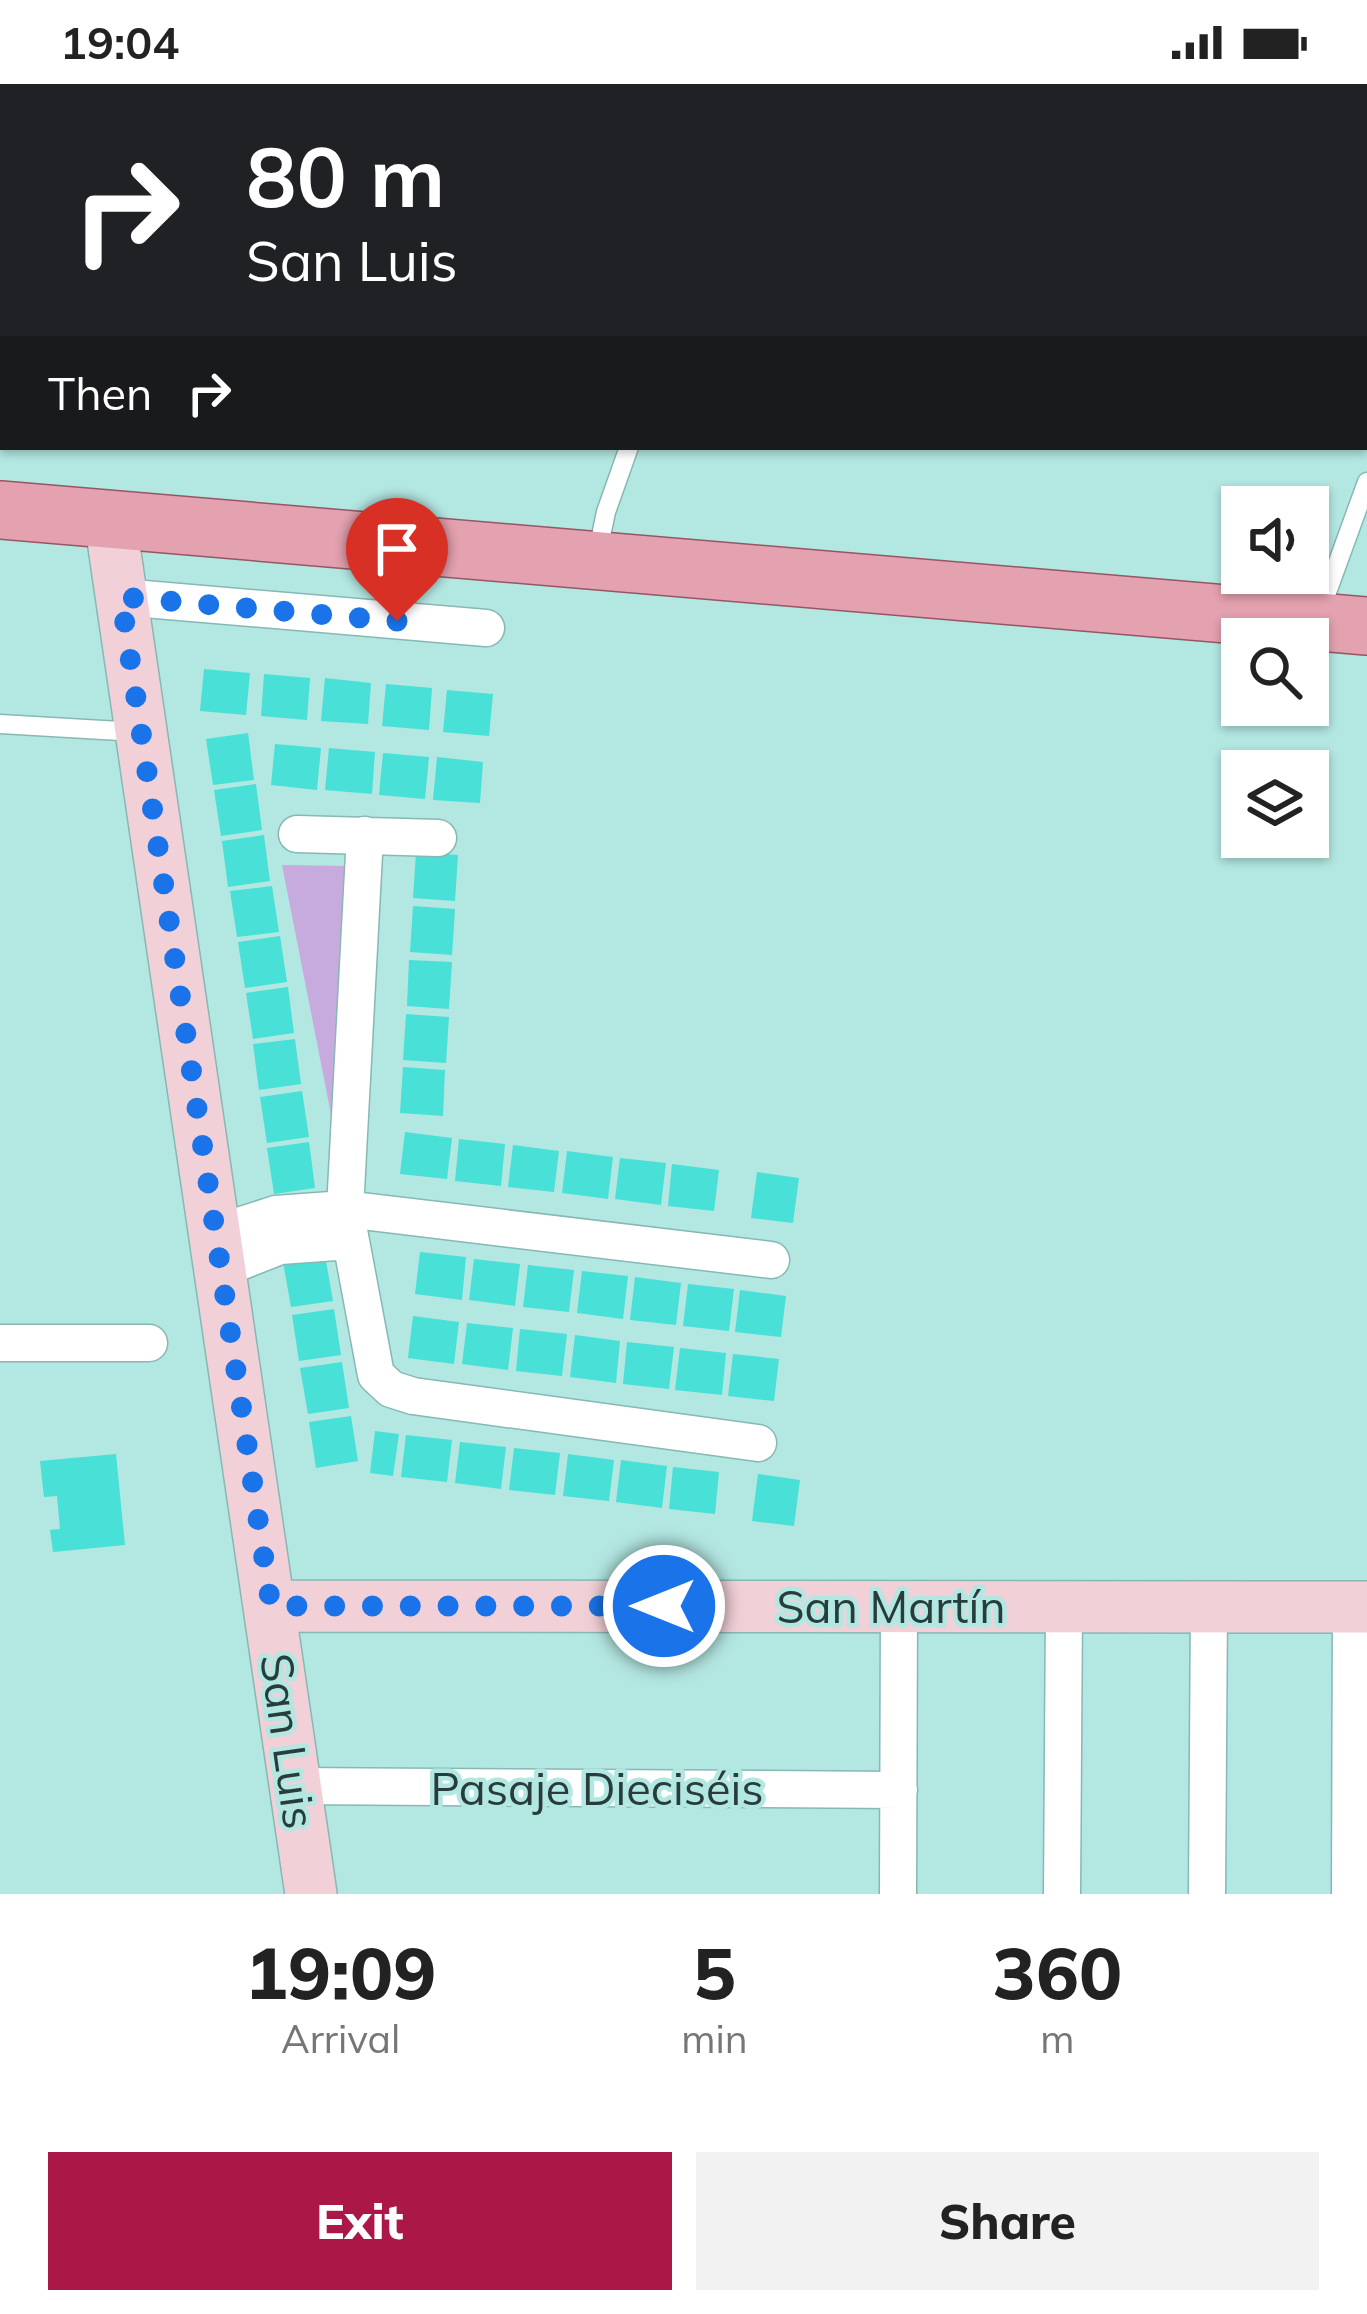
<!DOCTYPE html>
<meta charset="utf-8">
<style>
:root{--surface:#fff;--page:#f2f2f2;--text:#222;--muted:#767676;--accent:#ab1747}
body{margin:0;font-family:Mulish,sans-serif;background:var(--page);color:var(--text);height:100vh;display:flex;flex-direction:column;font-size:45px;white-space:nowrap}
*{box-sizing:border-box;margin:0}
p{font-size:39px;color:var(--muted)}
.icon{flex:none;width:66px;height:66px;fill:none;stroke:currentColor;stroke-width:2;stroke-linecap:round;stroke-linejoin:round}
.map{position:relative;height:1810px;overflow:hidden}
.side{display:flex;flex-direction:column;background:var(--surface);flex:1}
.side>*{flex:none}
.hud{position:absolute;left:0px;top:0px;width:1368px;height:366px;box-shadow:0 3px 9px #0004;background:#202124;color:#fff;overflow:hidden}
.buttons{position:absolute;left:1221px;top:402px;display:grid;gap:24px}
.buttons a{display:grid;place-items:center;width:108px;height:108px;border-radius:0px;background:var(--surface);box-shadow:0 3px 9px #0004;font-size:60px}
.pin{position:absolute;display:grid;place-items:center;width:102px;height:102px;color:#fff;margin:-123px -51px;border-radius:50% 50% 50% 0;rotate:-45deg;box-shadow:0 0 12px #0007}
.pin .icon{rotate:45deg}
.me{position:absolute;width:132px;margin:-66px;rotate:270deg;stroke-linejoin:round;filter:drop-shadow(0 0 9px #0008)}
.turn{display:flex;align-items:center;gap:42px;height:252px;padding:0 48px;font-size:54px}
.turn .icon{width:156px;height:156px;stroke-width:2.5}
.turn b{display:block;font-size:84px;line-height:102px}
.then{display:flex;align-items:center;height:114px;padding:0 48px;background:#0003;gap:24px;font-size:45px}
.eta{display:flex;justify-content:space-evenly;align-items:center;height:204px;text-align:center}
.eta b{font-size:72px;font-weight:800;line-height:84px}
.button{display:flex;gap:24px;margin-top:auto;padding:24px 48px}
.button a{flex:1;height:138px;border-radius:0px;background:var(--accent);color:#fff;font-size:48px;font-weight:800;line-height:138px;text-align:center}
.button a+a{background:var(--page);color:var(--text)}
.status{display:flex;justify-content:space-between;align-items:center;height:84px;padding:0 60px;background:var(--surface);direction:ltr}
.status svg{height:33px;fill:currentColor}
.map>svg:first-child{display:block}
</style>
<div class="status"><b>19:04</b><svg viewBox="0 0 49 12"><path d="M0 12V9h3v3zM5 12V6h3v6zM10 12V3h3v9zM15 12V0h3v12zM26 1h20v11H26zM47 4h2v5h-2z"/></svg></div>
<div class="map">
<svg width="1367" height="1810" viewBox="0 0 1367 1810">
<rect width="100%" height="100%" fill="#b3e7e2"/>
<!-- green -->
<path fill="#c7abde" d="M282 781 348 782 340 1076Z"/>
<!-- building -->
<path fill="#48e0d7" d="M204 585 250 589 246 631 200 627Z
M264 590 310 594 307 636 261 632Z
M325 594 371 599 368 640 321 637Z
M386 600 432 604 429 646 382 642Z
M447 606 493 610 489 652 443 648Z
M248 649 254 696 213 701 206 655Z
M275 660 321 664 317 706 271 701Z
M329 664 375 668 372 710 325 706Z
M383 669 429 673 425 715 379 711Z
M437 673 483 678 480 719 433 716Z
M256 700 262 746 221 752 214 706Z
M264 751 270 797 228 803 222 757Z
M416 768 458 771 455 817 413 814Z
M272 802 279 848 237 853 230 807Z
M413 822 455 825 452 871 410 868Z
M280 852 287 898 245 904 238 858Z
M409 876 452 878 449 925 407 922Z
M288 903 294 949 253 955 246 909Z
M406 930 449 933 446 979 403 976Z
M295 955 301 1000 259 1006 253 960Z
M403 983 445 986 443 1032 400 1029Z
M302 1007 309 1053 267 1059 260 1013Z
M405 1048 452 1054 447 1095 400 1090Z
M459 1055 505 1060 501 1102 455 1097Z
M309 1058 315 1104 274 1110 267 1064Z
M513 1061 559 1067 554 1108 508 1103Z
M567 1067 613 1073 608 1115 562 1109Z
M620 1074 666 1079 661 1121 615 1115Z
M672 1080 719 1086 714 1127 668 1122Z
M757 1088 799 1094 793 1139 751 1134Z
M420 1168 466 1173 462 1216 415 1210Z
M325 1171 333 1217 291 1223 283 1178Z
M474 1175 520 1180 515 1222 469 1216Z
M528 1181 574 1186 569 1228 523 1223Z
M582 1187 628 1192 623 1235 577 1229Z
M635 1193 681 1199 676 1241 630 1236Z
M688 1200 734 1205 729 1247 683 1242Z
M740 1206 786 1212 781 1253 735 1248Z
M334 1225 341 1271 299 1277 292 1231Z
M413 1232 459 1238 454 1280 408 1274Z
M467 1239 513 1244 508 1286 462 1280Z
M520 1245 567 1250 562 1292 516 1287Z
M575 1251 620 1257 616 1299 570 1293Z
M627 1258 674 1263 669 1305 623 1300Z
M680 1264 726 1269 722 1311 675 1306Z
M733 1270 779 1275 774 1317 728 1312Z
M342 1278 349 1324 308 1330 300 1284Z
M351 1332 358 1377 316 1384 309 1338Z
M375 1347 399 1350 393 1392 370 1389Z
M406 1351 452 1356 447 1398 401 1393Z
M460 1358 506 1363 501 1405 455 1399Z
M514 1364 560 1369 555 1411 509 1406Z
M116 1370 125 1461 53 1468 50 1446 60 1445 57 1412 44 1413 40 1377Z
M568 1370 614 1376 609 1417 563 1412Z
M621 1376 667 1382 662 1424 616 1418Z
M673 1383 719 1388 715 1430 669 1425Z
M758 1390 800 1396 794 1442 752 1437Z"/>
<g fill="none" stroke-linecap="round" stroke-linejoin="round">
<!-- lane casing -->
<g stroke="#86b8b4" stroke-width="21">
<path id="lane" d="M1365 230H1367
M597 471 606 428 629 363
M1318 533 1367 398
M0 640 137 648"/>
</g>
<!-- street casing -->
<g stroke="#86b8b4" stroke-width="39">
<path id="street" d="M121 513 486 544
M297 750 438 754
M365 751 345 1125 376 1291 391 1305 413 1312 758 1359
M214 1150 276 1130 345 1125 771 1176
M219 1186 280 1162 350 1157
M0 1259H149
M295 1702 899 1706
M898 1810 899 1522
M1062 1810 1064 1522
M1207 1810 1209 1522
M1350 1810 1351 1523"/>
</g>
<!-- secondary casing -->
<g stroke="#86b8b4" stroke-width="54">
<path id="secondary" d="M110 435 311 1810
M271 1522 1367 1523"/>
</g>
<!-- primary casing -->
<g stroke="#965663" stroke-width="60">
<path id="primary" d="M0 426 1367 542"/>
</g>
<!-- path -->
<path stroke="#6b8f8b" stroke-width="6" stroke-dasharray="9 9" stroke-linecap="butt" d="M854 0V3"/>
<!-- lane -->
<use href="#lane" stroke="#fff" stroke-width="18"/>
<!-- street -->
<use href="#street" stroke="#fff" stroke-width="36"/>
<!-- secondary -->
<use href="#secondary" stroke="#f2d0d7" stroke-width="51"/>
<!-- primary -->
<use href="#primary" stroke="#e4a1af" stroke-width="57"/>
</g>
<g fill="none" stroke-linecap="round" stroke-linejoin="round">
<!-- route -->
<path stroke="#1a73e8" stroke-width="21" stroke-dasharray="0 37.8" d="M397 537 121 513 271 1522H664"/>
</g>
<g text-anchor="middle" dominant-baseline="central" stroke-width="9" stroke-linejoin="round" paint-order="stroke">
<!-- street labels -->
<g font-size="45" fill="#283d3b" stroke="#b3e7e2">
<text x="891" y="1522">San Martín</text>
<text transform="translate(289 1657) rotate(82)">San Luis</text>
<text x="597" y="1704">Pasaje Dieciséis</text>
</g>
</g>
</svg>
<div class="buttons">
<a><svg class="icon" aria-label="sound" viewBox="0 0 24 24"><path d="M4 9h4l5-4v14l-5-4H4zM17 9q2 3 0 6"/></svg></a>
<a><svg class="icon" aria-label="search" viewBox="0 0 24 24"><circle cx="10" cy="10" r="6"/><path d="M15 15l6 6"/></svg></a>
<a><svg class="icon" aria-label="layers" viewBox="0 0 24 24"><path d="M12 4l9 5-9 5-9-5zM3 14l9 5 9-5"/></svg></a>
</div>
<div class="pin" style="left:397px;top:537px;background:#d93025"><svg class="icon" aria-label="arrive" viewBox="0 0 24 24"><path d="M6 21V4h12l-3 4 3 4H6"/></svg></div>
<svg class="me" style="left:664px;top:1522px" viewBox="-20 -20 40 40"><circle r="17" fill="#1a73e8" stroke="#fff" stroke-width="3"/><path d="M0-11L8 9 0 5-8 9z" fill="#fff"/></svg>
<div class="hud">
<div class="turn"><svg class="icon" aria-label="right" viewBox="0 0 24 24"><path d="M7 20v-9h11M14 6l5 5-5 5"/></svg><div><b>80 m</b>San Luis</div></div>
<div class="then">Then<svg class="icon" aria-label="right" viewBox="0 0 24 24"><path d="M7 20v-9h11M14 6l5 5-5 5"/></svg></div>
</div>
</div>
<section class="side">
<div class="eta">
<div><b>19:09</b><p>Arrival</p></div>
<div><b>5</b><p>min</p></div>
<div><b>360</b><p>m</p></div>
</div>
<div class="button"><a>Exit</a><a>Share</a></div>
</section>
